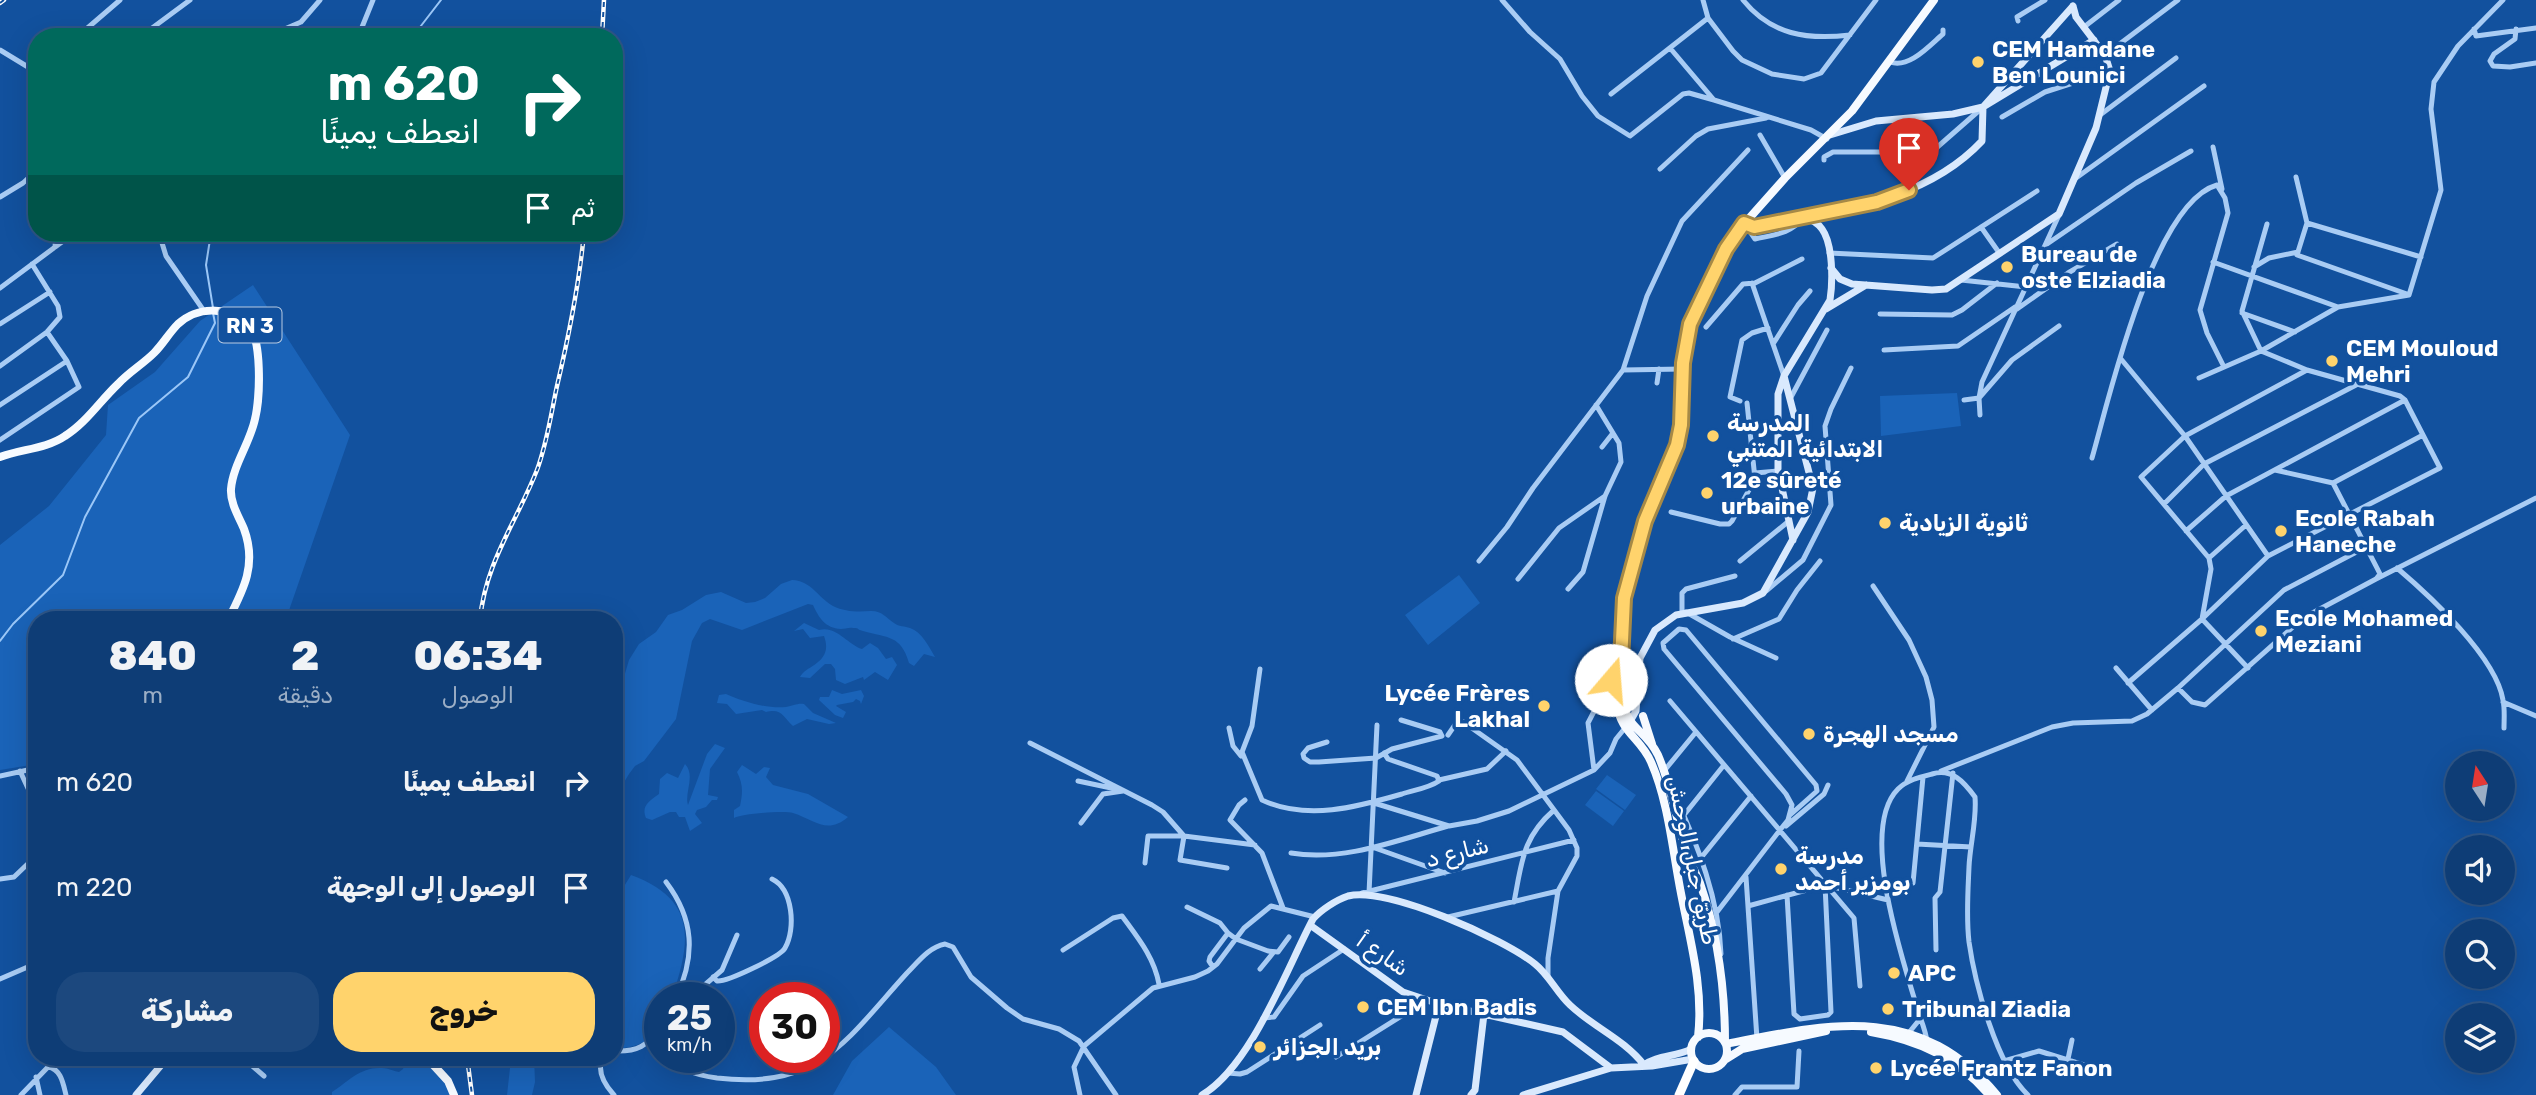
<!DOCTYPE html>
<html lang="ar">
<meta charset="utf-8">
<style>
:root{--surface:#0e3d76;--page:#1c487e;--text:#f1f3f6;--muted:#9baec5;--line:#2e5688;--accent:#ffd36c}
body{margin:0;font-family:Rubik,Vazirmatn,sans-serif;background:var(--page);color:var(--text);direction:rtl;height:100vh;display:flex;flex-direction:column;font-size:26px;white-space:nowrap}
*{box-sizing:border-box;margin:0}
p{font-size:23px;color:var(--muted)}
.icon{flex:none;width:38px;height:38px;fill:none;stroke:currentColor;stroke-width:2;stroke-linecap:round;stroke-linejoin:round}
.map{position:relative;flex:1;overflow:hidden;direction:ltr}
.drawer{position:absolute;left:28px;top:611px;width:595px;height:455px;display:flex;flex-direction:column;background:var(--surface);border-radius:28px;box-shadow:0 7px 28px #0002,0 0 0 2px var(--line);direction:rtl}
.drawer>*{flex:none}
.top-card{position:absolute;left:28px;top:28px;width:595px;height:214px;border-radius:28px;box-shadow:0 7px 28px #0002,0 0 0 2px var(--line);direction:rtl;background:#00695c;color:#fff;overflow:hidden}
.needle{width:46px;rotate:348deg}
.tools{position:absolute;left:2445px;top:751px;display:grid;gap:14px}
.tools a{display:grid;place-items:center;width:70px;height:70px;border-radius:50%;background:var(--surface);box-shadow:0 7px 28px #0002,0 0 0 2px var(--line);font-size:35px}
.speed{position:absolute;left:644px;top:982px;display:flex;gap:14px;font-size:35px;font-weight:700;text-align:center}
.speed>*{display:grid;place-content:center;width:91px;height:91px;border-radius:50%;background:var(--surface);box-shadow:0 7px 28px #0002,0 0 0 2px var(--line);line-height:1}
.speed small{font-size:18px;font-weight:400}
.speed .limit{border:10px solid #d22;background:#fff;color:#111}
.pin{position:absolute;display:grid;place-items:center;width:60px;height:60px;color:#fff;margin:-72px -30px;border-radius:50% 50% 50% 0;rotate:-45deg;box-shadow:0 0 7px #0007}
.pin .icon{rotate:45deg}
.me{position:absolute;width:77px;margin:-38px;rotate:18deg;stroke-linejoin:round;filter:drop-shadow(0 0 5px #0008)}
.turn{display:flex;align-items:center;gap:24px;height:147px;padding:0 28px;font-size:32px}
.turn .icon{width:91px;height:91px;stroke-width:2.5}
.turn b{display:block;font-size:49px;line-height:60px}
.then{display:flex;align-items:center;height:66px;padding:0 28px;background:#0003;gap:14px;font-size:26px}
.eta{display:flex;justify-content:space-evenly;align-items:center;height:119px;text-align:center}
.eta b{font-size:42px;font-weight:800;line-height:49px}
.button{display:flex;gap:14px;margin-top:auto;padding:14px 28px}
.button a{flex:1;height:80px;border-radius:28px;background:var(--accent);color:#111;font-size:28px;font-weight:800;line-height:80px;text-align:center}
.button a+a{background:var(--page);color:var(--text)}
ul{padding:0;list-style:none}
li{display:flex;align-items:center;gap:21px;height:105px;padding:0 28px}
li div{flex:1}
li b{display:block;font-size:26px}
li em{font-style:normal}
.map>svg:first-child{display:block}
</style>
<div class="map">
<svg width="2536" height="1095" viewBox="0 0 2536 1095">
<rect width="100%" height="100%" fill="#12519e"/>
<!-- green -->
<path fill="#1a63b8" d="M253 285 350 435 286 619 37 620V764L0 770V545L49 506 106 435 108 405 155 372 200 321Z
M1957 393 1961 426 1881 436 1880 396Z
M1459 575 1480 603 1428 645 1405 615Z
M792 580C812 581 817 597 833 606 845 612 858 612 871 611 883 611 886 618 894 623 899 627 905 626 910 628 922 632 929 647 935 657L924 654 914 666 909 663C901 635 888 638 863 631 855 629 861 628 853 628 849 627 845 629 841 629 825 628 819 618 813 605L808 604 742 630 710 619 702 623 692 641 676 719 644 761 635 766 629 774 614 799V696L624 677 629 660 639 644 656 632 668 615 682 610 706 595 721 592 746 603 755 602 765 598 781 584Z
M804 623 819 630C836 625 847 644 862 649L870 643 878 648 886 659 892 657 897 665 888 680 875 672 864 680 863 677 845 684 836 680 835 669 831 664H825L810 678 800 677C806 665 834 663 824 636L810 638 803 629 794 631Z
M832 690 842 694 861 690 864 696 861 704 860 701 856 699 853 702 837 705 836 706 846 712 843 718 835 715 819 700 820 697H829Z
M726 694C742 701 766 709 786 707 793 706 797 703 804 704L813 713 836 723 829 724 807 719 793 726C783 717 782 708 766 712L762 710 736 714 727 704 717 703 719 695Z
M715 744 725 748 710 769 708 795 718 797 717 800H712L706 807 697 810 695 814 702 823 690 831 685 817H679L676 812H670L652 820 646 818C641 806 649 801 659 794L660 779 667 773 678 778 685 764C696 776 684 793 688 805L707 754Z
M742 765 756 774 764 767 770 768 766 777 773 785 808 794 848 817C827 835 815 820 793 813 785 810 740 814 734 818V810L740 806C743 792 743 784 737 772Z
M1607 775 1636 795 1625 810 1596 789Z
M1596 791 1624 811 1613 826 1585 805Z
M631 875C696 899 692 939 672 997L660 998C660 1005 661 1014 660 1021 656 1041 632 1050 614 1048V993H620L623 988C622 981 618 980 615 973 610 962 614 925 618 914L614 910V894L623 888Z
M889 1027 936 1067 956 1095H833L852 1061Z
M408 1057H420L447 1084 451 1095H332V1092C349 1081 360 1067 382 1068 388 1068 393 1071 399 1072L403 1069Z
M507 1057H515L517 1060 518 1057H534L535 1082 532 1095H507L510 1068Z"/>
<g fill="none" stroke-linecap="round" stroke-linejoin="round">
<!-- stream -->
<path stroke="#9bc7f7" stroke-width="2" d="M406 37 417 31 441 0
M211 233 206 265 213 308
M0 641 13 624 63 575 85 517 139 418 188 377 215 323 213 313"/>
<!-- street -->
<path stroke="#a9ccf4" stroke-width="5" d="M1502 0 1530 32 1560 59 1582 96 1598 116 1630 136 1683 94 1689 93 1714 100
M1703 0 1708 18
M1743 0C1771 35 1807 40 1850 35
M2018 21 2017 17 2045 0
M2084 27 2119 0
M2474 29 2476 36 2536 28
M2516 29 2515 39 2494 54 2490 61 2493 66 2510 67 2536 63
M77 37 120 0
M140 37 190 0
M266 37 301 22 320 0
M358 37 373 0
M1670 48 1714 100 1811 130 1827 139
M0 50 28 67 37 68
M2105 55 2178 0
M1890 62C1909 69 1929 46 1943 34V30
M1611 94 1708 18 1733 51 1742 60 1772 74 1804 79 1821 73 1876 0
M2100 115 2176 58
M2002 117 2045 92 2110 71
M1760 135 1785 178
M2213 147 2222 189
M1824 160V157L1833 152H1929L1934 150 1982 108
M1660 169 1696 136 1708 129 1766 118
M2296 177 2307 223
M2076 178 2204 86
M0 197 23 183 37 170
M1753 227 1751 233 1755 239C1772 235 1792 234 1802 218
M1981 227 2000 254
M159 233 166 256 204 311
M2047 244 2136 183 2191 151
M55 247 56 233
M1829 253 1933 258 2037 191
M2213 262 2338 307
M2254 267 2269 258 2298 252
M1961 280 2026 287
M1752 283 1784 376
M0 288 74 233
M2407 294 2297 255 2307 223 2421 257
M2017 309 2068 273 2117 244
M2242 313 2295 332
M1880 314 1952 315 1962 310 1997 283
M0 324 50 292
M1706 327 1743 284 1755 283 1802 259
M1773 344 1798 305 1810 291
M1884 350 1958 346 2015 307
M2121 359 2185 436 2268 556
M0 366 47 332 60 317 58 306 32 264
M1623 370 1683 369
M2199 378 2261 351 2338 307 2409 295 2441 190 2431 109 2434 82 2458 46 2503 0
M1657 383 1659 369
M1790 399 1827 330
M1964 400 1979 398 2012 360 2059 326
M1740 401 1730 397 1742 340 1752 333 1768 328
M0 405 67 361
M1980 415 1979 398 1982 382 2059 215
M0 440 79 387 67 361 47 332
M1602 447 1613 433
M2092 458C2109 399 2153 203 2217 185L2225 198 2228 213 2200 310 2207 333 2224 367
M2275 470 2333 483 2423 435
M1755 473 1778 471
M2164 504 2204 464 2358 384
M1671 512 1720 524H1729L1732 521 1755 479 1747 403
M2246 525 2209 558 2211 569 2202 619 2248 668
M2186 531 2226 496 2405 400
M2209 558 2141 477 2185 436 2307 370
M1479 561 1507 527 1533 488 1623 370 1647 296 1682 221 1748 150
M1740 561 1789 521
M2397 568C2430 596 2496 657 2503 700 2505 709 2504 719 2504 728
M1518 579 1559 528 1605 496
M2376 579 2536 498
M1873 586 1909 640 1926 677 1932 700 1934 727 1907 781
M1568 589 1583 572 1605 496 1621 462 1619 443 1596 405
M1766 591 1803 560 1831 505 1825 426 1831 409 1851 368
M1686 612 1730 637 1776 658
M1682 613V593L1686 589 1735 576
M1733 639 1779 619 1797 590 1820 561
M2116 668 2152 710
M1260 669 1252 726 1242 752 1262 800C1307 821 1357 807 1402 794 1414 790 1429 788 1439 781L1437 776 1388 759 1384 753
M2128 683 2202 619 2268 556 2440 468 2405 400 2400 396 2307 370 2261 351 2242 311 2267 224
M2178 688 2192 702 2205 705 2303 618 2376 579 2380 574 2377 568 2333 483
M1670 701 1854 918 1860 986
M2503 702 2536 716
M1229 728 1233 746 1241 756
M1448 735 1459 719 1517 760 1569 830 1577 848V856L1558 891 1548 958V978
M1327 742 1308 748 1303 754 1304 758 1310 762H1319L1376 758 1392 749 1442 736 1440 732 1401 720
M1030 743 1152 805 1163 812 1184 836 1180 860 1227 868
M1594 770 1588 723 1617 667
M20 771 32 797 30 803
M1664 771 1696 732
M1941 771 2052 727 2073 723 2132 721 2147 714 2178 688 2284 590 2366 547
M0 776 37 768
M1439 780 1487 769 1506 751
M1078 781 1116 789
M1675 796C1698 845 1719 900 1721 954
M1245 800 1239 805 1230 820 1262 853 1283 908
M1374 803 1449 826 1477 821 1509 811 1594 770 1610 753 1616 739 1625 728
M1684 815 1724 765
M1081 823 1103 794 1123 791
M1786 826 1824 794 1828 785
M1917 844 1971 847
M1372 847 1445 873
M1291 853C1343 862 1398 840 1448 826
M1700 859 1751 796
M1145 863 1148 836H1184L1255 845
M1746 877 1757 1039
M0 879 14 877 37 855
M666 882C694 919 696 955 676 998
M1913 883 1923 777 1925 776
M1362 893 1574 840
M1369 893 1377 725
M1787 895 1794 1014 1800 1019 1828 1015 1831 1012 1825 885
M1514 902C1522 862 1522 838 1554 810
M1748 906 1825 885 1888 900
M1187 907 1220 923 1228 933 1236 939 1268 951 1278 952 1289 937
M1717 912 1780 830 1788 820 1792 805 1786 794 1664 649 1663 643 1679 629 1686 630 1816 785 1817 791 1790 815
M1448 917 1558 891
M1063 950 1113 918 1122 916C1138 938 1154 957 1159 984
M1936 950 1935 898 1940 892 1953 773
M1213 967 1209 961 1210 957 1228 933
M1260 969 1273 953
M713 977 717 981C727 982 780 957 785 948 796 929 793 889 772 879
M0 979 37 963
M695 998 700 989 722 970 737 935
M1263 1018 1274 1017 1303 976 1344 949
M1907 1035 1920 1019
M1927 1042C1926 1029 1918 1014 1915 1001 1901 954 1859 828 1898 789 1907 780 1920 777 1932 774 1952 768 1964 782 1975 797 1977 820 1970 844 1969 867 1968 891 1966 917 1969 942 1975 984 1997 1066 2028 1095
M614 1051C637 1052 648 1046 660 1027
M242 1057 264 1076
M603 1057C596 1071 604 1084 614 1095
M670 1057C677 1071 703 1076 717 1078 820 1090 846 1040 907 973 918 962 929 947 945 944L953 947 971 977 1007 1008 1023 1019 1059 1029 1079 1041 1116 1095
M1336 1057 1427 1000
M2068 1059 2072 1040
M2004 1061 2039 1051 2100 1070
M223 1063 225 1057
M1228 1073 1240 1074 1247 1072 1320 1025
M36 1077 40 1095
M21 1095 48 1067C61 1069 63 1083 66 1095
M1080 1095 1074 1067 1084 1046 1153 988 1195 977 1208 971 1217 964 1244 928 1271 906 1315 917
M1735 1095 1742 1087H1797L1799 1051"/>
<!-- secondary -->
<path stroke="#d9e9fd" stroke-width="7" d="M1830 135 1876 121 1953 114 1983 107 2094 40
M1744 223 1754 227C1834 210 1923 204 1982 141L1983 107 2073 6
M1831 268 1840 279 1852 284 1932 290 1946 289 2059 214 2096 128 2110 71 2105 55 2076 17 2073 6
M1826 309 1866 285
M1793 540 1778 469V394L1784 376 1830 300C1833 281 1833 244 1822 229 1817 222 1811 220 1804 217
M1628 725 1636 711 1640 658 1655 630 1676 615 1743 603 1763 593 1808 512 1813 488 1784 376
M1310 925 1403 992 1439 1004 1563 1032 1611 1068 1652 1066 1693 1059
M1644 1065C1657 1055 1676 1057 1691 1049
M136 1095 168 1057
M1202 1095C1251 1066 1286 970 1313 919 1321 910 1336 900 1348 896 1387 886 1504 939 1535 964 1549 975 1557 993 1570 1005 1593 1027 1624 1039 1644 1065
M1416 1095 1439 1004
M1471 1095 1475 1090 1484 1014
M1523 1095 1611 1068"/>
<!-- primary -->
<path stroke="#f6faff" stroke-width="8" d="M0 457C21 449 46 449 65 436 86 423 100 401 118 384 129 372 143 364 154 353 163 344 169 333 178 324 198 306 225 307 246 322 263 335 260 399 255 419 250 443 233 465 231 489 230 503 239 517 244 529 257 564 244 589 228 620
M1622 692C1625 732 1644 726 1658 755 1671 785 1676 818 1685 848 1689 860 1695 871 1700 883 1718 935 1725 987 1725 1042
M1643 716 1652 744
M1871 1032C1918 1040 1958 1058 1989 1095
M1691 1051a18 18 0 1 1 36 0a18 18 0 1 1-36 0Z
M1698 1037C1704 986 1689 937 1680 888 1672 846 1668 801 1651 762 1640 737 1620 733 1617 703L1624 598 1645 521 1677 445 1681 425 1685 343 1690 324 1704 294 1737 232 1785 178 1852 111 1934 0
M1726 1044C1831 1023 1919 1002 1997 1095
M426 1057 448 1081 454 1095
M1726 1059 1742 1049 1826 1031"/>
<!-- highway -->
<path stroke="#fff" stroke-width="9" d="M1679 1095 1694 1061"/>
<!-- rail casing -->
<g stroke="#fff" stroke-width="4.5">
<path id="rail" d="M0 3 4 0
M602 37 604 0
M480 620C485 563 517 521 537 470 547 443 551 414 557 386 569 335 579 285 584 233
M467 1057 472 1095"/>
</g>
<!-- rail -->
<use href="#rail" stroke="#12519e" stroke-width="2" stroke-dasharray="5" stroke-linecap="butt"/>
</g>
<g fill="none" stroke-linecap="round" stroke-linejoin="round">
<!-- route casing -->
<g stroke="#a68946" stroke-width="18">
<path id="route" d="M1611 680 1621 662 1624 598 1645 521 1677 445 1681 425 1683 363 1690 324 1726 249 1744 223 1754 227 1877 202 1909 190"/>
</g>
<!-- route -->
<use href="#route" stroke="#ffd36c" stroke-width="12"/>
</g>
<!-- markers -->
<g fill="#ffd36c" stroke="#12519e" stroke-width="2.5">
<circle cx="1978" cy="62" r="7"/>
<circle cx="2007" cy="267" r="7"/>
<circle cx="2332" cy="361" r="7"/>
<circle cx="1713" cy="436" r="7"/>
<circle cx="1707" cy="493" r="7"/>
<circle cx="1885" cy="523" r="7"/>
<circle cx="2281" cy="531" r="7"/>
<circle cx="2261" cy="631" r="7"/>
<circle cx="1544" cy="706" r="7"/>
<circle cx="1809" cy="734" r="7"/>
<circle cx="1781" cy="869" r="7"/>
<circle cx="1894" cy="973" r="7"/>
<circle cx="1363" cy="1007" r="7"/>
<circle cx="1888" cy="1009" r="7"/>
<circle cx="1260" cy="1047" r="7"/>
<circle cx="1876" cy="1068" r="7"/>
</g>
<g text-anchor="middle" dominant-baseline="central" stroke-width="7" stroke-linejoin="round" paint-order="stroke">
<!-- shield labels -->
<rect fill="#12519e" stroke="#b8cbe2" stroke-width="2" x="218.5" y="307.5" width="63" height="35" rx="5"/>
<g font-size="21" font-weight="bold" fill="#fff">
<text x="250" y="325">RN 3</text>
</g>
<!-- poi labels -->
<g font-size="23" font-weight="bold" fill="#fff" stroke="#12519e" text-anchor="start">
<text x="1992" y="49">CEM Hamdane<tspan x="1992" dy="26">Ben Lounici</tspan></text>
<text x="2021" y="254">Bureau de<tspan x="2021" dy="26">oste Elziadia</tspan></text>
<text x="2346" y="348">CEM Mouloud<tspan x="2346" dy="26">Mehri</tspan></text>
<text x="1727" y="423">المدرسة<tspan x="1727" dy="26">الابتدائية المتنبي</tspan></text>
<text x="1721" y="480">12e sûreté<tspan x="1721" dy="26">urbaine</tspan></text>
<text x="2295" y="518">Ecole Rabah<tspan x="2295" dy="26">Haneche</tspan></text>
<text x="1899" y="523">ثانوية الزيادية</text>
<text x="2275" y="618">Ecole Mohamed<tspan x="2275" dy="26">Meziani</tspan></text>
<text x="1530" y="693" text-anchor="end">Lycée Frères<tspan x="1530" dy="26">Lakhal</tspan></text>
<text x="1823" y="734">مسجد الهجرة</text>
<text x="1795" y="856">مدرسة<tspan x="1795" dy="26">بومزير أحمد</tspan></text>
<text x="1908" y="973">APC</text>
<text x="1377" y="1007">CEM Ibn Badis</text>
<text x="1902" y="1009">Tribunal Ziadia</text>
<text x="1274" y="1047">بريد الجزائر</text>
<text x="1890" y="1068">Lycée Frantz Fanon</text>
</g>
<!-- street labels -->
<g font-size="23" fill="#fff" stroke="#12519e">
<text transform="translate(1457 852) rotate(-14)">شارع د</text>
<text transform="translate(1693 860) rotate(78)">طريق جبل الوحش</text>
<text transform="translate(1383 954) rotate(35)">شارع أ</text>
</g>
</g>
</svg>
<div class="tools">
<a><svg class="needle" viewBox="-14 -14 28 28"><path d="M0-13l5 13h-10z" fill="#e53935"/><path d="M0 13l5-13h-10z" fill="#9baec5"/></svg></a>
<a><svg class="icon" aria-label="sound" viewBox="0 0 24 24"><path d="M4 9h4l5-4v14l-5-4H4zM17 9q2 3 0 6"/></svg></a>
<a><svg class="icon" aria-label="search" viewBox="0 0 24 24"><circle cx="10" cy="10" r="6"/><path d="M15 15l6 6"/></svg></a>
<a><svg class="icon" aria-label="layers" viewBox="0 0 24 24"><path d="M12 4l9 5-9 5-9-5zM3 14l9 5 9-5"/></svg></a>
</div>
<div class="speed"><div>25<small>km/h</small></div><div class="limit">30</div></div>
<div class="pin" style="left:1909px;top:190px;background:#d93025"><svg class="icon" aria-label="arrive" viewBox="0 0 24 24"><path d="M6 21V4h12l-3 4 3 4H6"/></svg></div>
<svg class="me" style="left:1611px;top:680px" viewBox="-20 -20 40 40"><circle r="19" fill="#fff"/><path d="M0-13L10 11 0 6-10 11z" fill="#ffd36c"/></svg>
<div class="top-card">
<div class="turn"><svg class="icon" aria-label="right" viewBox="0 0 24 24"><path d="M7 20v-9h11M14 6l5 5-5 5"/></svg><div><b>620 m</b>انعطف يمينًا</div></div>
<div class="then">ثم<svg class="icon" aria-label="arrive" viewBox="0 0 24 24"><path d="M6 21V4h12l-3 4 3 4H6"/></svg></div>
</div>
<section class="drawer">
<div class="eta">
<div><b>06:34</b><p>الوصول</p></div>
<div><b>2</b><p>دقيقة</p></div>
<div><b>840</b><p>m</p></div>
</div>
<ul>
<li><svg class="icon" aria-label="right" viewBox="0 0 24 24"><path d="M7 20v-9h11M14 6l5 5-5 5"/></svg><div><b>انعطف يمينًا</b></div><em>620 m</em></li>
<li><svg class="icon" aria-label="arrive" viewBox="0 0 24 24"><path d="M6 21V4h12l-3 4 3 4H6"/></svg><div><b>الوصول إلى الوجهة</b></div><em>220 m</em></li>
</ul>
<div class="button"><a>خروج</a><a>مشاركة</a></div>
</section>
</div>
